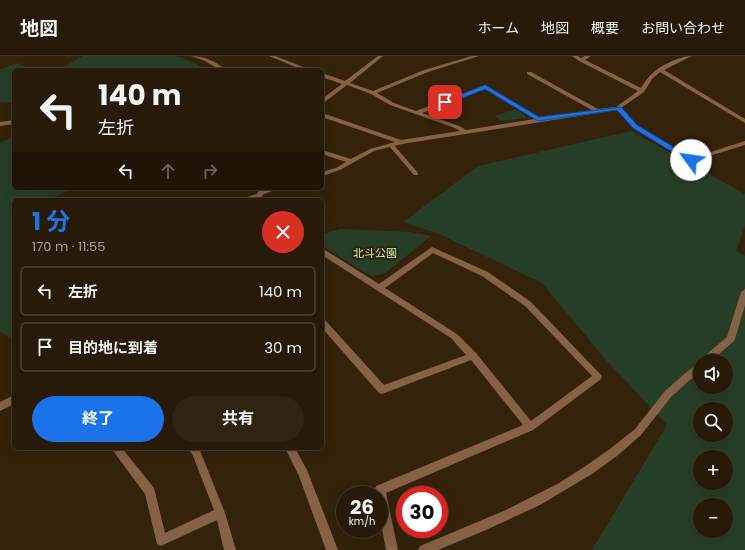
<!DOCTYPE html>
<html lang="ja">
<meta charset="utf-8">
<style>
:root{--surface:#271a08;--page:#2f2312;--text:#f1f3f6;--muted:#a4a19c;--line:#433829;--accent:#1a73e8}
body{margin:0;font-family:Poppins,"Noto Sans JP",sans-serif;background:var(--page);color:var(--text);height:100vh;display:flex;flex-direction:column;font-size:15px;white-space:nowrap}
*{box-sizing:border-box;margin:0}
p{font-size:13px;color:var(--muted)}
.icon{flex:none;width:22px;height:22px;fill:none;stroke:currentColor;stroke-width:2;stroke-linecap:round;stroke-linejoin:round}
.map{position:relative;flex:1;overflow:hidden}
.sheet{position:absolute;left:12px;top:142px;width:312px;height:252px;display:flex;flex-direction:column;background:var(--surface);border-radius:6px;box-shadow:0 4px 16px #0002,0 0 0 1px var(--line)}
.sheet>*{flex:none}
.top-card{position:absolute;left:12px;top:12px;width:312px;height:122px;border-radius:6px;box-shadow:0 4px 16px #0002,0 0 0 1px var(--line);background:#271a08;color:var(--text);overflow:hidden}
.fabs{position:absolute;left:693px;top:298px;display:grid;gap:8px}
.fabs a{display:grid;place-items:center;width:40px;height:40px;border-radius:50%;background:var(--surface);box-shadow:0 4px 16px #0002,0 0 0 1px var(--line);font-size:20px}
.speed{position:absolute;left:336px;top:430px;display:flex;gap:8px;font-size:20px;font-weight:700;text-align:center}
.speed>*{display:grid;place-content:center;width:52px;height:52px;border-radius:50%;background:var(--surface);box-shadow:0 4px 16px #0002,0 0 0 1px var(--line);line-height:1}
.speed small{font-size:10px;font-weight:400}
.speed .limit{border:6px solid #d22;background:#fff;color:#111}
.pin{position:absolute;display:grid;place-items:center;width:34px;height:34px;color:#fff;margin:-17px;border-radius:8px;box-shadow:0 2px 6px #0006}
.me{position:absolute;width:44px;margin:-22px;rotate:301deg;stroke-linejoin:round;filter:drop-shadow(0 0 3px #0008)}
.turn{display:flex;align-items:center;gap:14px;height:84px;padding:0 20px;font-size:18px}
.turn .icon{width:52px;height:52px;stroke-width:2.5}
.turn b{display:block;font-size:28px;line-height:34px}
.lanes{display:flex;align-items:center;height:38px;padding:0 20px;background:#0003;justify-content:center;gap:20px;direction:ltr}
.lanes .off{opacity:.35}
.round{display:grid;place-items:center;flex:none;width:42px;height:42px;border-radius:21px;background:var(--page)}
.head{display:flex;align-items:center;justify-content:space-between;height:68px;padding:0 20px}
h1{font-size:24px;font-weight:700;line-height:30px;color:var(--accent)}
.cta{display:flex;gap:8px;margin-top:auto;padding:8px 20px}
.cta a{flex:1;height:46px;border-radius:24px;background:var(--accent);color:#fff;font-size:16px;font-weight:700;line-height:46px;text-align:center}
.cta a+a{background:var(--page);color:var(--text)}
ul{padding:0;list-style:none}
li{display:flex;align-items:center;gap:12px;height:50px;margin:0 8px 6px;padding:0 12px;border:2px solid var(--line);border-radius:6px}
li div{flex:1}
li b{display:block;font-size:15px}
li em{font-style:normal}
header{display:flex;align-items:center;gap:24px;box-sizing:border-box;height:56px;padding:0 20px;background:var(--surface);border-bottom:1px solid var(--line)}
header strong{font-size:19px}
nav{display:flex;gap:22px;margin-inline-start:auto;font-size:14px}
.map>svg:first-child{display:block}
</style>
<header>
<strong>地図</strong>
<nav><a>ホーム</a><a>地図</a><a>概要</a><a>お問い合わせ</a></nav>
</header>
<div class="map">
<svg width="745" height="494" viewBox="0 0 745 494">
<rect width="100%" height="100%" fill="#34220b"/>
<!-- green -->
<path fill="#273e26" fill-rule="evenodd" d="M83 0H174L183 2 209 14H43L66 10Z
M16 7 35 14H14V47L0 46V14Z
M515 53 525 59V62L502 65 495 60Z
M631 75 745 138V170L736 195 745 200V494H592L667 369 607 305 542 227 439 178 403 166 478 110ZM700 305H726V331H700ZM700 353H726V379H700ZM700 401H726V427H700ZM700 449H726V475H700Z
M14 81V132H73L48 144H14V170L11 173 14 177V283L0 276V86Z
M340 173 411 176 431 180 384 218 371 220 322 190V178Z"/>
<g fill="none" stroke-linecap="round" stroke-linejoin="round">
<!-- lane -->
<path fill="#856247" fill-rule="evenodd" d="M572 0H578L583 4 579 5Z
M14 64V68L0 70V66Z
M391 87 393 88 418 117V119H414L389 90 388 89Z"/>
<!-- street -->
<path fill="#856247" fill-rule="evenodd" d="M191 0C204 0 215 5 226 14H220L205 5Z
M269 0H275L311 14H303Z
M378 0H383L350 27 373 35 424 14 472 0H479L428 16 377 37 394 47 416 55 485 29 540 62 592 54 527 18V16H531L598 53 616 51 638 35 579 5V3L585 0H591L585 4 641 32C643 29 645 25 648 22 656 11 679 0 692 0L664 14 745 63V67L660 16 652 23 644 36 621 52 637 70 692 102 745 85V89L693 105H689L633 72 617 54 402 88 374 95 340 114 322 120V116L336 112 346 106 322 98V94L351 103 370 93 395 86 322 61V57L401 84 460 75 455 72 390 49 371 38 347 29 322 48V43L342 28 322 21V17L345 25ZM485 33 535 63 466 74 459 70 422 57Z
M260 132H279L278 133 264 138 261 141 254 144H243L244 142 257 138Z
M432 191 488 216 531 246 602 320 601 323 533 374 386 437 398 494H386L379 456V439H376L375 434 376 430 523 369 471 304 382 338 379 337 322 272V263L325 264 384 329 466 299 451 282 322 199V192L379 228ZM433 197 482 220 525 250 592 320 531 365 476 297 457 278 385 232Z
M745 233V249L735 283 734 285 711 305H701L702 302 727 281 741 236Z
M700 306V315L671 341 641 379 617 400 592 418 540 449 486 474 438 494H418L420 490 506 454 559 427 584 411 610 393 635 373 665 335 689 314Z
M14 339V348L0 355V346Z
M111 392H122L154 432 165 477 214 454 193 400 188 392H199L225 457 236 494H224L217 464 161 490 157 488 145 438Z
M285 392H295L307 414 338 494H326L299 420Z"/>
</g>
<!-- route -->
<path fill="#1a73e8" stroke="#114b97" d="M485 29 539 61 621 51 637 69 695 104 689 106 633 72 617 54 538 65 485 33 447 48 442 46Z"/>
<g text-anchor="middle" dominant-baseline="central" stroke-width="4" stroke-linejoin="round" paint-order="stroke">
<!-- park labels -->
<g font-size="11" fill="#bbf6b7" stroke="#34220b">
<text x="375" y="197">北斗公園</text>
</g>
</g>
</svg>
<div class="fabs">
<a><svg class="icon" aria-label="sound" viewBox="0 0 24 24"><path d="M4 9h4l5-4v14l-5-4H4zM17 9q2 3 0 6"/></svg></a>
<a><svg class="icon" aria-label="search" viewBox="0 0 24 24"><circle cx="10" cy="10" r="6"/><path d="M15 15l6 6"/></svg></a>
<a>+</a>
<a>−</a>
</div>
<div class="speed"><div>26<small>km/h</small></div><div class="limit">30</div></div>
<div class="pin" style="left:445px;top:46px;background:#d93025"><svg class="icon" aria-label="arrive" viewBox="0 0 24 24"><path d="M6 21V4h12l-3 4 3 4H6"/></svg></div>
<svg class="me" style="left:691px;top:104px" viewBox="-20 -20 40 40"><circle r="19" fill="#fff"/><path d="M0-13L10 11 0 6-10 11z" fill="#1a73e8"/></svg>
<div class="top-card">
<div class="turn"><svg class="icon" aria-label="left" viewBox="0 0 24 24"><path d="M17 20v-9H6M10 6l-5 5 5 5"/></svg><div><b>140 m</b>左折</div></div>
<div class="lanes"><svg class="icon" aria-label="left" viewBox="0 0 24 24"><path d="M17 20v-9H6M10 6l-5 5 5 5"/></svg><svg class="icon off" aria-label="ahead" viewBox="0 0 24 24"><path d="M12 20V5M6 11l6-6 6 6"/></svg><svg class="icon off" aria-label="right" viewBox="0 0 24 24"><path d="M7 20v-9h11M14 6l5 5-5 5"/></svg></div>
</div>
<section class="sheet">
<div class="head"><div><h1>1 分</h1><p>170 m · 11:55</p></div><a class="round" style="background:#d93025;color:#fff"><svg class="icon" aria-label="close" viewBox="0 0 24 24"><path d="M6 6l12 12M18 6L6 18"/></svg></a></div>
<ul>
<li><svg class="icon" aria-label="left" viewBox="0 0 24 24"><path d="M17 20v-9H6M10 6l-5 5 5 5"/></svg><div><b>左折</b></div><em>140 m</em></li>
<li><svg class="icon" aria-label="arrive" viewBox="0 0 24 24"><path d="M6 21V4h12l-3 4 3 4H6"/></svg><div><b>目的地に到着</b></div><em>30 m</em></li>
</ul>
<div class="cta"><a>終了</a><a>共有</a></div>
</section>
</div>
